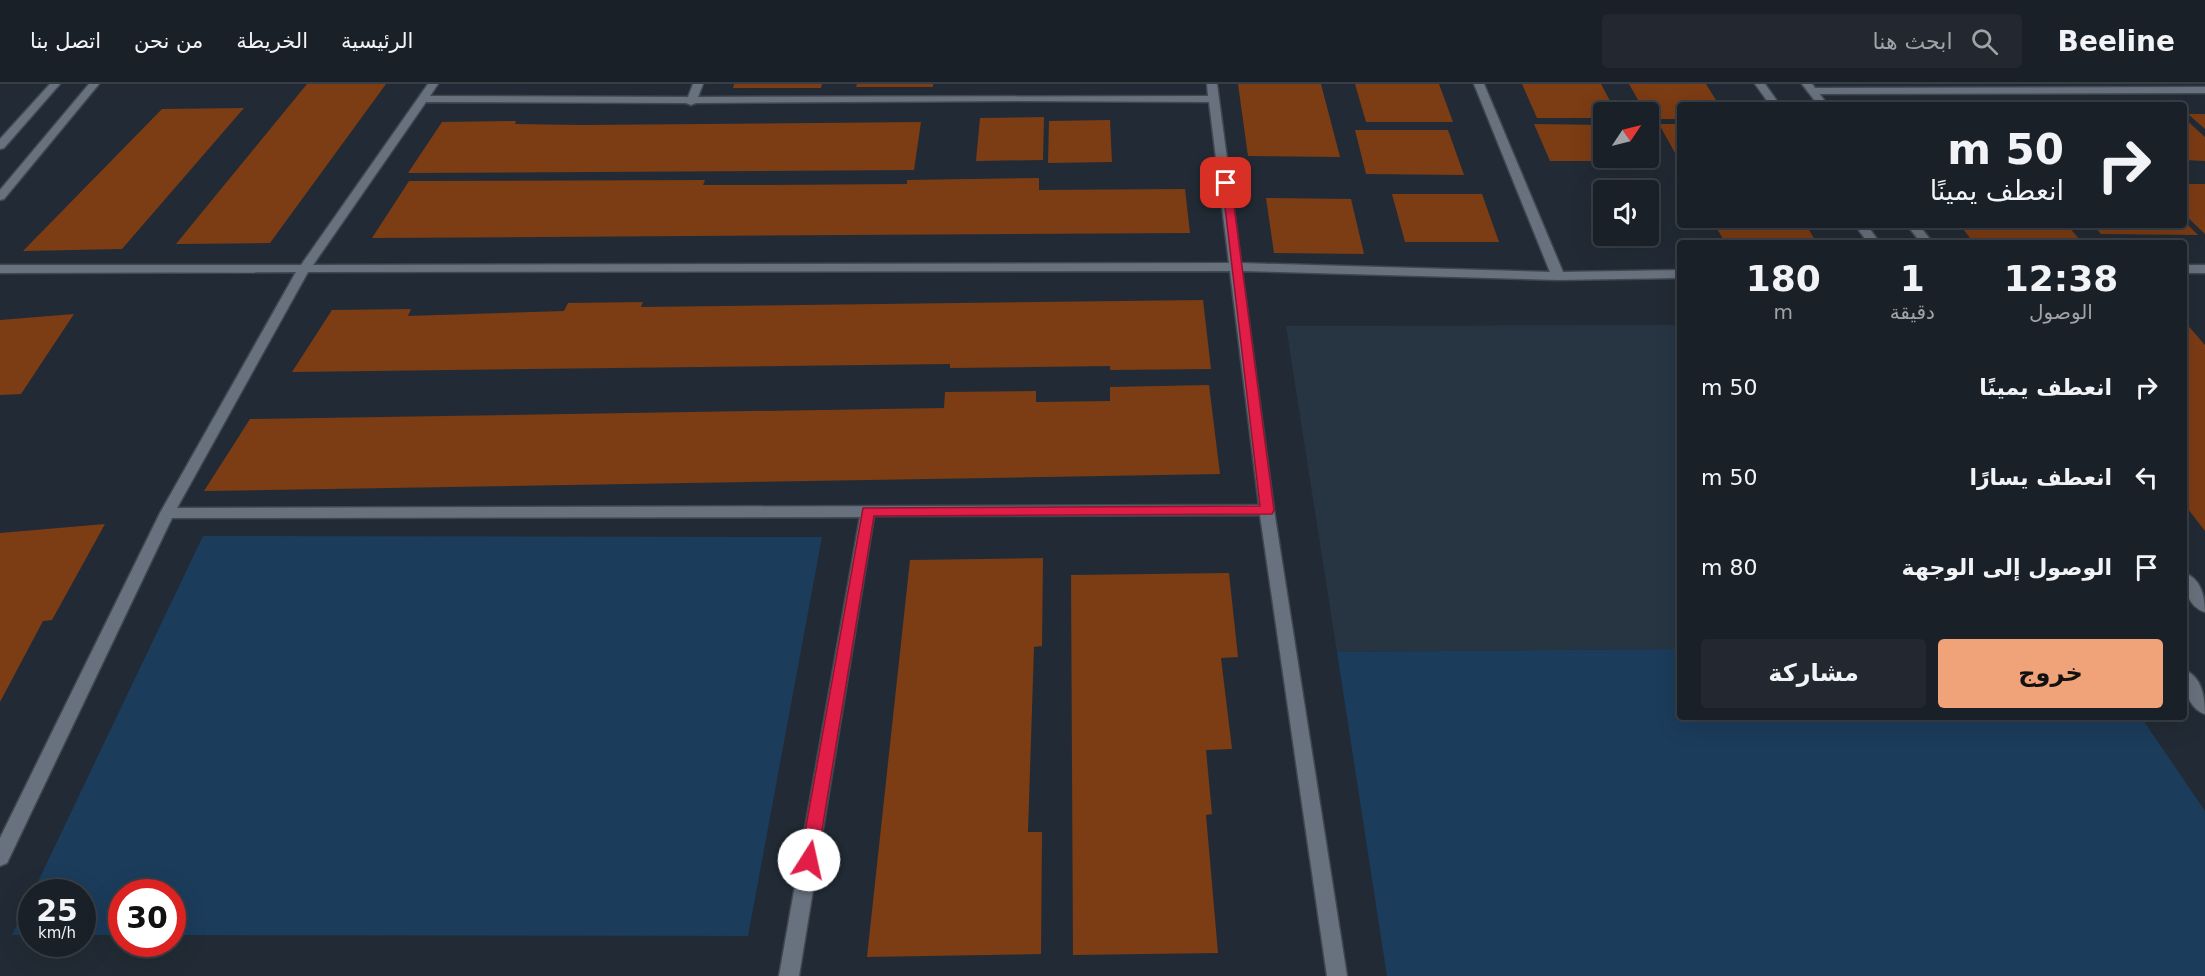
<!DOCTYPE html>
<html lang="ar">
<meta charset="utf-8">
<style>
:root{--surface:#1a2028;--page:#232830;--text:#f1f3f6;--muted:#9fa3a8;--line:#383e45;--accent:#f0a279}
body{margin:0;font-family:"DejaVu Sans",Vazirmatn,sans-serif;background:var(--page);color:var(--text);direction:rtl;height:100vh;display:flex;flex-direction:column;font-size:22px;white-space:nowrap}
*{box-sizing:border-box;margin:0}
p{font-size:20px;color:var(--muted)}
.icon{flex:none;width:33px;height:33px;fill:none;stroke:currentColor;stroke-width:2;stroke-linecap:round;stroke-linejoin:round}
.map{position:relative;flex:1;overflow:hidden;direction:ltr}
.sheet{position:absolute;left:1677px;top:156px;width:510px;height:480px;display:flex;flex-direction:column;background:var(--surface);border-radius:6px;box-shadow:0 6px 24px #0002,0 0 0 2px var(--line);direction:rtl}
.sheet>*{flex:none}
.top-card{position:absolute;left:1677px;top:18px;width:510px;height:126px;border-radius:6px;box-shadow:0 6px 24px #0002,0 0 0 2px var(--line);direction:rtl;background:#1a2028;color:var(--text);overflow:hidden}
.needle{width:39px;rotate:55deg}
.buttons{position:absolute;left:1593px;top:18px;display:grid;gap:12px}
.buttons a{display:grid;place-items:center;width:66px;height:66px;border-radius:6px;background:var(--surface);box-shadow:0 6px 24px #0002,0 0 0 2px var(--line);font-size:30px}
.speed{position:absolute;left:18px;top:795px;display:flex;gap:12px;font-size:30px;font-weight:700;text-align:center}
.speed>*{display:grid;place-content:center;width:78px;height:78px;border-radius:50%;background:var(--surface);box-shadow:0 6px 24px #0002,0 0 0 2px var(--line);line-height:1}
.speed small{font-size:15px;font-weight:400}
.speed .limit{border:9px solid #d22;background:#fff;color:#111}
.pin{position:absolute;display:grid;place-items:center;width:51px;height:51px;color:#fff;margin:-26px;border-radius:12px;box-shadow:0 3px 9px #0006}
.me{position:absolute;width:66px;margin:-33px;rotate:10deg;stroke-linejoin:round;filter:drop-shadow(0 0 4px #0008)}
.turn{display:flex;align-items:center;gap:21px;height:126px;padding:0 24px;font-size:27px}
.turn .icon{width:78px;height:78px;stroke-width:2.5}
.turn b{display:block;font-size:42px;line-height:51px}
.eta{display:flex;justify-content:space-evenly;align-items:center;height:102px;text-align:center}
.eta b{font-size:36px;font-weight:600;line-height:42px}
.action{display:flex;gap:12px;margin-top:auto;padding:12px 24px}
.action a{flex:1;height:69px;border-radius:6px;background:var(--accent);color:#111;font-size:24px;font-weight:600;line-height:69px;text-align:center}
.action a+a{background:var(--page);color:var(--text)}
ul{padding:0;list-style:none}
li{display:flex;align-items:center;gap:18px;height:90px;padding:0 24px}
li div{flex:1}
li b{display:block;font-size:22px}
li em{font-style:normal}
header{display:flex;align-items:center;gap:36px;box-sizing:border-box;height:84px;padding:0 30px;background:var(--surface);border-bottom:2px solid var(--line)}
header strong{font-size:28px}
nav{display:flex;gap:33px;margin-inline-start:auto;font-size:21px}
.search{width:420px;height:54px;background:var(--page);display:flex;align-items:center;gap:15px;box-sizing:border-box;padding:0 21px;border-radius:6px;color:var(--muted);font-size:22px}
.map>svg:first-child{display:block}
</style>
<header>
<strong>Beeline</strong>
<div class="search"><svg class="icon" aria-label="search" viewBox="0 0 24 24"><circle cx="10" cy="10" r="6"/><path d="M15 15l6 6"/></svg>ابحث هنا</div>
<nav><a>الرئيسية</a><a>الخريطة</a><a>من نحن</a><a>اتصل بنا</a></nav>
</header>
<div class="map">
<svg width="2205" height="892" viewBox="0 0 2205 892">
<rect width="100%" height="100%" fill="#222b35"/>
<!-- built -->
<path fill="#273543" d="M1680 241V565L1337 568 1286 242Z"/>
<!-- green -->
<path fill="#1b3c5b" d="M203 452 822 453 748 852 173 851 172 808H122L121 851H83L82 808H33Z
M1680 565V633H2141L2205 727V892H1387L1337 568Z
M31 811V851H12Z"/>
<!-- building -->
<path fill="#7c3c14" d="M307 0H386L270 159 176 160Z
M734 0H822L821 4H733Z
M857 0H933V3H856Z
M1238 0H1321L1340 73 1248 72Z
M1355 0H1439L1453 38H1366Z
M1522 0H1601L1616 28H1604V34H1537Z
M1629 0H1706L1719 21H1680V35H1648V28H1645Z
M244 24 122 165 23 167 162 25Z
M2188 30H2205V45Z
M1044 33 1043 76 976 77 980 34Z
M2184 34 2205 53V77L2184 76Z
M1110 36 1112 78 1048 79 1049 37Z
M516 37 515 40 583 41 921 38 914 86 408 89 442 38Z
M1534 40 1604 41V74H1642L1643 77H1550Z
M1659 40H1680V78Z
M1355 46H1448L1464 91 1366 90Z
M1039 94V106L1185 105 1190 149 372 154 409 97 705 96 703 101H767L907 100V96Z
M2184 100H2205V150L2184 130Z
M1392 110H1482L1499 158H1405Z
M1266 114 1351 115 1364 170 1274 169Z
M2184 137 2198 151 2101 150 2093 141H2184Z
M1715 141H1806L1815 156 1723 155Z
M1960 141H2067L2082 158H1973Z
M1203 216 1211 285 1110 286V282L950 284V280L292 288 332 226 411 225 408 232 564 227 568 219 643 218 641 223Z
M74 230 21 310 0 311V236Z
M2184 237 2205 261V447L2184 420Z
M1209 301 1220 390 204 407 250 335 944 324 945 308 1036 307V318L1110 317V303Z
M105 440 52 536 43 537 0 618V449Z
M1043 474 1042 562 1034 563 1028 748H1042L1041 870 867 873 910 476Z
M1229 489 1238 573 1221 574 1232 665 1206 666 1212 730 1206 731 1218 869 1073 871 1071 491Z"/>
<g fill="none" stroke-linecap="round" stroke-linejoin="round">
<!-- minor casing -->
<g stroke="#404750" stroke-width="3">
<path id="minor" d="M428 0H438L430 12 688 13 693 0H703L698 13 1208 12 1207 0H1217L1241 179 1550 188 1474 0H1484L1563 188 1680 186V194L1558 196 1242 187 1274 426 1347 892H1327L1260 431 874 432 799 892H779L860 433 172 434 7 779 0 782V754L160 429 296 188 0 189V181H301ZM1017 17 1209 18 1229 179 313 181 426 18 686 19 691 21 696 19ZM1230 187 1259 421 177 424 308 188Z
M2205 3V9L1812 10 1807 7 1812 4Z
M2184 181H2205V189H2184Z"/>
</g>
<!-- tertiary casing -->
<g stroke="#404750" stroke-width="3">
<path id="tertiary" d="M1755 0H1765L1780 21H1770Z
M1802 0H1812L1828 21H1818Z
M1855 141H1867L1880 159H1868Z
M1907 141H1919L1933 159H1921Z
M2184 489C2201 494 2205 513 2205 528 2188 523 2184 504 2184 489Z
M2184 586C2202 592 2205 614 2205 630 2187 624 2184 602 2184 586Z"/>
</g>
<!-- secondary casing -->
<g stroke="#404750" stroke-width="3">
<path id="secondary" d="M50 0H60L4 64 0 65V55Z
M89 0H99L4 115 0 116V106Z"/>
</g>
<!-- minor -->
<use href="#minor" fill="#68727e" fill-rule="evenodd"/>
<!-- tertiary -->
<use href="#tertiary" fill="#68727e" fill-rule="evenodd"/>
<!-- secondary -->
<use href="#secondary" fill="#68727e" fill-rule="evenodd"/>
</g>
<!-- route -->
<path fill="#e11d48" stroke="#92132f" stroke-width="1.5" d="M1222 97 1231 99 1274 426 1272 430 874 432 817 776 815 781 809 784 803 781 800 776 863 424 1260 422Z"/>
</svg>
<div class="buttons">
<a><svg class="needle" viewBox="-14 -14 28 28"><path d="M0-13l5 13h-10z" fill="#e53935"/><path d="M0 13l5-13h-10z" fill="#9fa3a8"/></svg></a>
<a><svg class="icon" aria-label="sound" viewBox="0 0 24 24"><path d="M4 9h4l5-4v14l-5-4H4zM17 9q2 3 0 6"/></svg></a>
</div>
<div class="speed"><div>25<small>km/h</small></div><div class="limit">30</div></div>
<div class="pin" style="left:1226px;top:99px;background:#d93025"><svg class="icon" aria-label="arrive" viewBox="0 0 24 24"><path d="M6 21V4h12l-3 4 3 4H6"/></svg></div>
<svg class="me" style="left:809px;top:776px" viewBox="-20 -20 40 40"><circle r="19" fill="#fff"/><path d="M0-13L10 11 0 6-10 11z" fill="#e11d48"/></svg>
<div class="top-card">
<div class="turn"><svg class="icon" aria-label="right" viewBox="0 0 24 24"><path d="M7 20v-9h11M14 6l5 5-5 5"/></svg><div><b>50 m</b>انعطف يمينًا</div></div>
</div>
<section class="sheet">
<div class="eta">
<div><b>12:38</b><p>الوصول</p></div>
<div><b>1</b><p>دقيقة</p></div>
<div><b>180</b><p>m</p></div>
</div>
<ul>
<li><svg class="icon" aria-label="right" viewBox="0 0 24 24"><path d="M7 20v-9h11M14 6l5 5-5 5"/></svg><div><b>انعطف يمينًا</b></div><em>50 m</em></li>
<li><svg class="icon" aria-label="left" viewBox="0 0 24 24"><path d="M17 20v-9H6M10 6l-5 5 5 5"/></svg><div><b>انعطف يسارًا</b></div><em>50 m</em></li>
<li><svg class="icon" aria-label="arrive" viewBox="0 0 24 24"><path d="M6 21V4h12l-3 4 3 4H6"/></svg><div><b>الوصول إلى الوجهة</b></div><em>80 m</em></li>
</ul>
<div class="action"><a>خروج</a><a>مشاركة</a></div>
</section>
</div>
